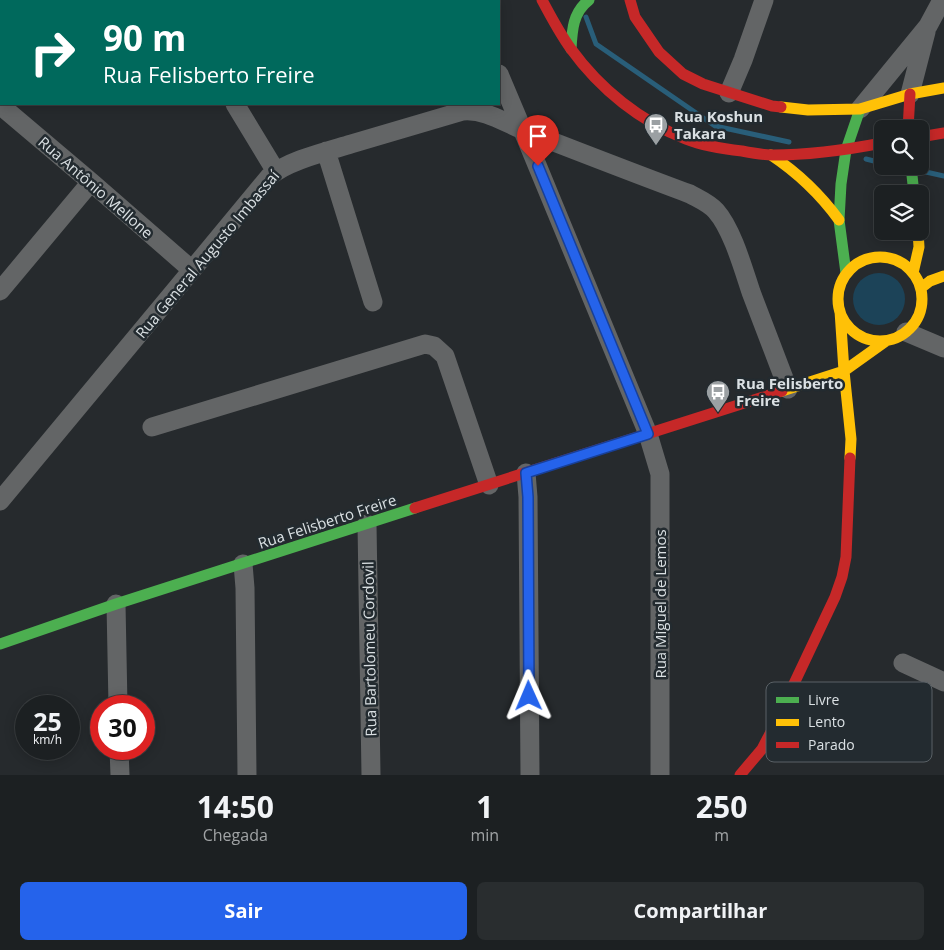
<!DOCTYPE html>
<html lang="pt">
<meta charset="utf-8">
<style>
:root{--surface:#1c2022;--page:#292d2f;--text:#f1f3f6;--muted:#a0a3a5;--line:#3a3e40;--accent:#2563eb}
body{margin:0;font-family:"Open Sans",sans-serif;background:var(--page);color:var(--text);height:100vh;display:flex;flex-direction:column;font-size:19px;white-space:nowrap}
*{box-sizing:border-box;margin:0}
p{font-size:16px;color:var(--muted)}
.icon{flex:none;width:28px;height:28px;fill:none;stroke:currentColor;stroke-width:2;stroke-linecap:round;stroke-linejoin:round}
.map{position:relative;height:775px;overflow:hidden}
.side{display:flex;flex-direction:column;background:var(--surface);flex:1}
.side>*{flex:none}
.hud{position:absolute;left:0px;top:0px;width:500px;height:105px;box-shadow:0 2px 12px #0003,0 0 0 1px var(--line);background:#00695c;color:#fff;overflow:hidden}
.tools{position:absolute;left:874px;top:120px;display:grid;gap:10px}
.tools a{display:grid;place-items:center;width:55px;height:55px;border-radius:8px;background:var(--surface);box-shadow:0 2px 12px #0003,0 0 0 1px var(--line);font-size:25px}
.speed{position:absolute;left:15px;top:695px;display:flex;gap:10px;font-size:25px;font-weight:700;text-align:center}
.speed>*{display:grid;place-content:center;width:65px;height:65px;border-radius:50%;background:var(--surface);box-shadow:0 2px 12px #0003,0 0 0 1px var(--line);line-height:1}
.speed small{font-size:12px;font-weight:400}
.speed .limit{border:8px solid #d22;background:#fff;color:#111}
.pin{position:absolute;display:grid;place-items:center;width:42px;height:42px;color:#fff;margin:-51px -21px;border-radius:50% 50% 50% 0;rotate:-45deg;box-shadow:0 0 5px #0007}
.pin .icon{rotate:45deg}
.me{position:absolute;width:55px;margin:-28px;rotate:359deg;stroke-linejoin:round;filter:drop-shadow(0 0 4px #0008)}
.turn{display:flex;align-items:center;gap:18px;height:105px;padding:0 20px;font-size:22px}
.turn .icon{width:65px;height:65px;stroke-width:2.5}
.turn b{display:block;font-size:35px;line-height:42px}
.eta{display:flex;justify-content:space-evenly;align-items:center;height:85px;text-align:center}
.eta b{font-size:30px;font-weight:700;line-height:35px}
.button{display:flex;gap:10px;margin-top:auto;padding:10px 20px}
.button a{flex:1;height:58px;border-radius:8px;background:var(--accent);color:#fff;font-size:20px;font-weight:700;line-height:58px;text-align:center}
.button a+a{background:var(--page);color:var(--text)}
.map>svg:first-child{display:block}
</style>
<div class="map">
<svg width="944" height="775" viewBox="0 0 944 775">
<rect width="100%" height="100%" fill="#262a2d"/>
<!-- green -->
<path fill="#1c4358" d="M853 299a26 26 0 1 1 52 0a26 26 0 1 1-52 0Z"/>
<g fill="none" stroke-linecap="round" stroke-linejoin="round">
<!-- stream -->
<path stroke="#295e79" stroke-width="5" d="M586 17 596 44 715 126 789 142
M866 159 882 163
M926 172 944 176"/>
<!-- street -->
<path stroke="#636566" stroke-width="19" d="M172 0 173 1
M467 0V1
M39 1 40 0
M0 50 1 48
M499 74 523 131 648 434 660 474V775
M729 93 743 60 764 0
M910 94 926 32
M235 104 275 170
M0 105 91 182 192 270
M860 109 928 26 942 0
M326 151 373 302
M0 291 91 182
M906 332 944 348
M152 427 425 344 434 346 445 356 489 485
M526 473 528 497 530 775
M0 501 192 270 269 177C286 161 328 151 351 144 388 133 426 122 463 111 487 109 506 124 528 132 582 153 636 174 690 194 699 199 709 203 716 211 732 229 743 268 751 292 763 324 776 357 788 389
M367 524 371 775
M243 564 245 588 247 775
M116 604 118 706
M903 663 944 682
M119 749 120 775"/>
<!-- fast -->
<path stroke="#4caf50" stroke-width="11" d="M571 49C572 30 573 12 589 0
M911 166 914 194
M846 273 839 220 841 184 846 150 860 109
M0 644 116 604 415 508"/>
<!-- slow -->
<path stroke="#ffc107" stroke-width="11" d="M781 107 808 110 860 109 910 94 944 88
M771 155C798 173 820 194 839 220
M838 299a42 42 0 1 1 84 0a42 42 0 1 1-84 0Z
M913 273 919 247 918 231
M921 288 930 281 944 276
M840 311 844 371 851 439 850 458
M782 391 844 371 886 341"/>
<!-- jam -->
<path stroke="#c62828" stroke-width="11" d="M542 0C551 17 560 34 571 49 600 89 641 122 686 139 704 146 724 149 742 151 752 153 763 155 772 155 809 155 846 150 882 143
M630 0 635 17 659 52 683 74 703 84 772 106 781 107
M908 129 910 94
M920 137 944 133
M415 508 782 391
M740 775 762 749 773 728 835 597 842 577 846 557 850 458"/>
</g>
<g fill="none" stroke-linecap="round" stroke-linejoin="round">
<!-- route casing -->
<g stroke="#184099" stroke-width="12">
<path id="route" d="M529 696 528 497 526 473 648 434 538 166"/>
</g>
<!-- route -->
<use href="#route" stroke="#2563eb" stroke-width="9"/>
</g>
<!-- icons -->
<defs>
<g id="bus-pin" transform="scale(1.25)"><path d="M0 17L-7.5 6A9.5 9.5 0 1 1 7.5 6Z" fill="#9ba0a3" stroke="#232b30"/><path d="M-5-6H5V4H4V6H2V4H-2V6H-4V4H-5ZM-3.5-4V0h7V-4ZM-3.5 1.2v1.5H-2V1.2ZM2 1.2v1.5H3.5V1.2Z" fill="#fff"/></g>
</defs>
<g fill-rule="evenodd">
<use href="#bus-pin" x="656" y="125"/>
<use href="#bus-pin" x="718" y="392"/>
</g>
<g text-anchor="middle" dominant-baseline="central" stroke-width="5" stroke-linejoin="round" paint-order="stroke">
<!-- poi labels -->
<g font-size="15" font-weight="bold" fill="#dae0e3" stroke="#232b30" text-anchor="start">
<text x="674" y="116">Rua Koshun<tspan x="674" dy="17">Takara</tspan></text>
<text x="736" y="383">Rua Felisberto<tspan x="736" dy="17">Freire</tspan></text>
</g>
<!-- street labels -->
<g font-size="15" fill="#dae0e3" stroke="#232b30">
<text transform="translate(96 187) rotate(41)">Rua Antônio Mellone</text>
<text transform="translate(207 254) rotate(-50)">Rua General Augusto Imbassaí</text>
<text transform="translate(327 521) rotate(-18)">Rua Felisberto Freire</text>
<text transform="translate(660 604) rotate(-90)">Rua Miguel de Lemos</text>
<text transform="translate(369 649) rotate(-91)">Rua Bartolomeu Cordovil</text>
</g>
</g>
<!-- legend -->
<rect x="766" y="682" width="166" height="80" rx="8" fill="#232b30" stroke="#5a6166" stroke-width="1"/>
<rect x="776" y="697" width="23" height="6" fill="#4caf50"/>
<rect x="776" y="719" width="23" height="7" fill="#ffc107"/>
<rect x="776" y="742" width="23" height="6" fill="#c62828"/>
<g font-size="14" fill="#dae0e3">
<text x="808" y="705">Livre</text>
<text x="808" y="727">Lento</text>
<text x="808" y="750">Parado</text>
</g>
</svg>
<div class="tools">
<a><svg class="icon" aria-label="search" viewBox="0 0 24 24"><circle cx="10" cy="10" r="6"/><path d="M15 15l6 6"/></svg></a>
<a><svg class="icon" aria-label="layers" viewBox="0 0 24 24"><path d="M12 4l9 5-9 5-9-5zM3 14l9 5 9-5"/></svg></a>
</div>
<div class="speed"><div>25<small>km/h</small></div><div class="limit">30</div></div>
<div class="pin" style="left:538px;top:166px;background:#d93025"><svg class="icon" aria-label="arrive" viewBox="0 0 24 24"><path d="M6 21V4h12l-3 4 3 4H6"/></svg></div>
<svg class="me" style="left:529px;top:696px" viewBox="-20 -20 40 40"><path d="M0-17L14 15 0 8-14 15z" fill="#2563eb" stroke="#fff" stroke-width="4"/></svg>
<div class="hud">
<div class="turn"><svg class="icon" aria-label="right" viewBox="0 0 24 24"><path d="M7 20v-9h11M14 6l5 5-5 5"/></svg><div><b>90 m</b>Rua Felisberto Freire</div></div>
</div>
</div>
<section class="side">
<div class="eta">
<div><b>14:50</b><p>Chegada</p></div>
<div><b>1</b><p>min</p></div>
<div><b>250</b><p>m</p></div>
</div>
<div class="button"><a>Sair</a><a>Compartilhar</a></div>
</section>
